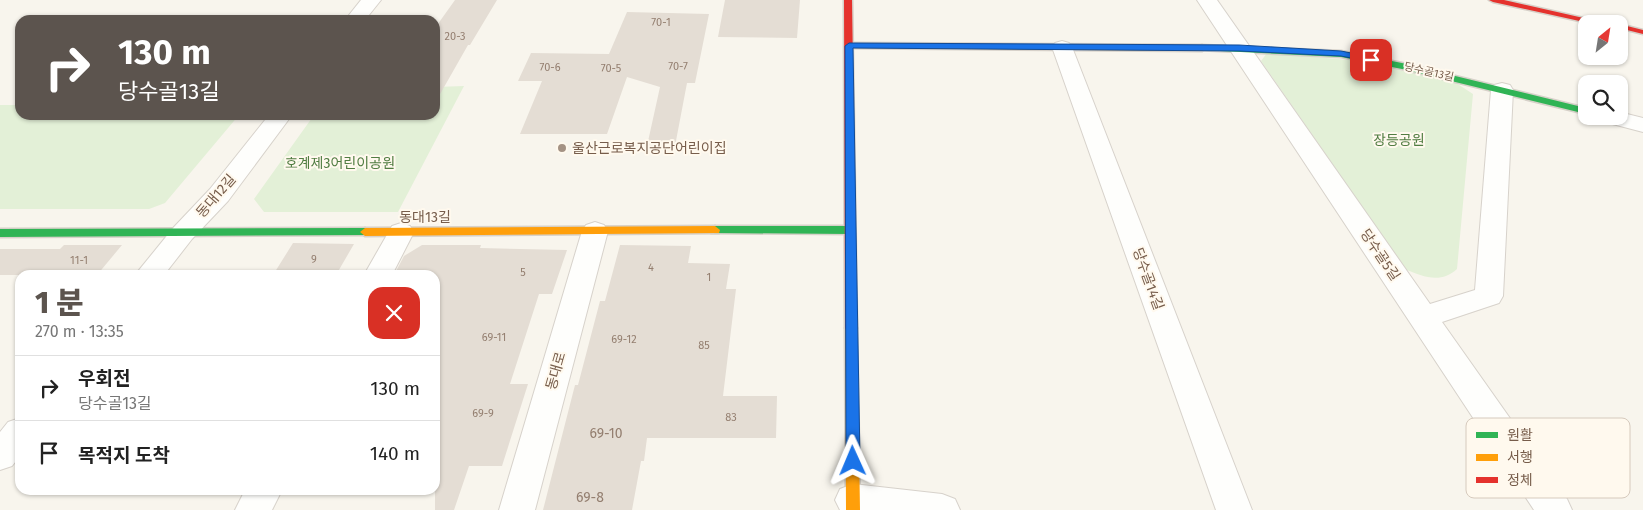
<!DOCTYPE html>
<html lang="ko">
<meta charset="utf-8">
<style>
:root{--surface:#fff;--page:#f2f2f2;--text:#222;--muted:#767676;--line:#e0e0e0;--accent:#5c544e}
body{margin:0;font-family:"Fira Sans","Noto Sans KR",sans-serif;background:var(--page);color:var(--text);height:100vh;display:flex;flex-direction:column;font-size:19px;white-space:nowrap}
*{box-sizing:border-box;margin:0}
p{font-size:16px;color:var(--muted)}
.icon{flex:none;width:28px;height:28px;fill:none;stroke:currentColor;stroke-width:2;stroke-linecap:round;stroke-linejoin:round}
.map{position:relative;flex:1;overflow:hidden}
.side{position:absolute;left:15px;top:270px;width:425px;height:225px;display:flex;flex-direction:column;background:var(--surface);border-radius:15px;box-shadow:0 1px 4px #0004}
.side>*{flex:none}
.hud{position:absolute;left:15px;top:15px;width:425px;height:105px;border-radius:15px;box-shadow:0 1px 4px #0004;background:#5c544e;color:#fff;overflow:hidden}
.needle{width:32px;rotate:30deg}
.controls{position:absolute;left:1578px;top:15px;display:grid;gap:10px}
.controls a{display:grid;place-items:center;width:50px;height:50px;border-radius:10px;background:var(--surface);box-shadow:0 1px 4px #0004;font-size:25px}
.pin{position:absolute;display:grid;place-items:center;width:42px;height:42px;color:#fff;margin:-21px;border-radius:10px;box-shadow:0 2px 8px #0006}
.me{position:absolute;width:55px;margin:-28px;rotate:359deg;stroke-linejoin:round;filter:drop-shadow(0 0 4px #0008)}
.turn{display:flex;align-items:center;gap:18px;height:105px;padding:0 20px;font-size:22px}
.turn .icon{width:65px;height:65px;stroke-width:2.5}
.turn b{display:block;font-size:35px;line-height:42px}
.round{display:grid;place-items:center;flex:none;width:52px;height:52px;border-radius:15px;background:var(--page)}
.summary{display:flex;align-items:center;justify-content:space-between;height:85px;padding:0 20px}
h1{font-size:30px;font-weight:800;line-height:38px;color:var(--accent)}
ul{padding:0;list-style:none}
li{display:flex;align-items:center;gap:15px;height:65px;padding:0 20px;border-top:1px solid var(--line)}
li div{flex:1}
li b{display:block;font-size:19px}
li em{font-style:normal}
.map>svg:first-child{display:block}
</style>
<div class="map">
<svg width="1643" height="510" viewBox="0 0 1643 510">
<rect width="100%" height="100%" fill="#f8f5ed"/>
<!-- green -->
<path fill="#e3f0d7" d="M1267 53 1350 60 1453 81 1473 94 1457 269C1441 284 1423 277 1405 269L1261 61Z
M464 86 398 212H264L254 199 314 115H435V87Z
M0 105H20V115H239L165 203 149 209H0Z"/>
<!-- building -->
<path fill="#e4ddd4" d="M455 0H497L470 45H468L435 103V28Z
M725 0H800L797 38 718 37Z
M627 12 709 14 695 83H687L675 146H647L660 87 627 77 607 134H520L542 81H518L531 53 609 54Z
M293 243 354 244 336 275H273Z
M64 245H122L97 275H0V249H60Z
M422 245H481L480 248 567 250 552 294H539L510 384H528L502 466H469L454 510H435V275H394L404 256Z
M620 245 691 246 688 263 730 264 726 289H736L723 396H777L776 438H647L644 461H641L632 510H543L575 385H578L600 301H605Z"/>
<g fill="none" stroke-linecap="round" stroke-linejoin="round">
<!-- street casing -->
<g stroke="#d7d2cb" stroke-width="2">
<path id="street" d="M361 0H381L365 20H345Z
M1197 0H1217L1430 304 1475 290 1491 90 1494 85 1502 83 1510 85 1513 90 1503 296 1499 303 1442 322 1567 499 1572 510H1534Z
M1062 41 1069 43 1072 47 1252 510H1216L1052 47 1055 43Z
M1619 112 1643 118V132L1601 121 1598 116H1619Z
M269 115H292L228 201 192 239 164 275H135L174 227 210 189Z
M595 222 604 225 608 231 535 510H499L582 231 586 225Z
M401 223 410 226 414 232 392 275H364L392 226Z
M20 418V456L12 466 0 470V432L8 422Z
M853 484 942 494 955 499 960 510H840L835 500 840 489Z
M245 490H282L272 510H235Z"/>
</g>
<!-- fast casing -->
<g stroke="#d7d1c9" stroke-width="3">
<path id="fast" d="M1202 45 1341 51 1402 63 1586 108V114L1402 69 1341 57 1199 50 1198 48Z
M715 226H850L855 230 850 234 711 233 710 230Z
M365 228 370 232 369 235 0 237V229Z"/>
</g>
<!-- slow casing -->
<g stroke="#d7d1c9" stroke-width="3">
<path id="slow" d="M849 43 1202 45 1206 48 1202 51 846 48 845 46Z
M715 226 720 230 719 233 365 236 360 232 365 228Z
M851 323 855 325 857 328 860 510H846L845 328 847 325Z"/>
</g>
<!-- jam casing -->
<g stroke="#d7d1c9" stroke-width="3">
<path id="jam" d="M844 0H852L857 328 855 331H847L845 328Z
M1489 0H1504L1610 24H1593L1493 2Z
M1618 24H1619L1643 30V34L1619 28Z"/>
</g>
<!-- street -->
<use href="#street" fill="#fefefc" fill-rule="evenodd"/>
<!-- fast -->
<use href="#fast" fill="#30b455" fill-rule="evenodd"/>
<!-- slow -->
<use href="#slow" fill="#ff9f0a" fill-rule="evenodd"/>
<!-- jam -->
<use href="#jam" fill="#e5322d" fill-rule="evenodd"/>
</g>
<!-- route -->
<path fill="#1a73e8" stroke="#114b97" d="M849 43 1239 45 1341 51 1371 57 1376 60 1371 62 1341 56 1239 51 853 48 860 461 858 465 853 467 848 465 846 461 845 46Z"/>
<!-- markers -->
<circle fill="#a49284" stroke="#fff9ee" stroke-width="2" cx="562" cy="148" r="5"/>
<g text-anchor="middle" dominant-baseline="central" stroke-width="4" stroke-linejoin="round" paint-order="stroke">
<!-- number labels -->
<g font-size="11" fill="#947f70">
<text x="661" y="22">70-1</text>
<text x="455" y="36">20-3</text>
<text x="678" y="66">70-7</text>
<text x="550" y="67">70-6</text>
<text x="611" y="68">70-5</text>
<text x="314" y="259">9</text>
<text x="79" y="260">11-1</text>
<text x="651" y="267">4</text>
<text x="523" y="272">5</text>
<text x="709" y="277">1</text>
<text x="494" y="337">69-11</text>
<text x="624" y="339">69-12</text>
<text x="704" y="345">85</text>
<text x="483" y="413">69-9</text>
<text x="731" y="417">83</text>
</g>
<!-- far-street labels -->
<g font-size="11" fill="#775d4b" stroke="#fff9ee">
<text transform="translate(1429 72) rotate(13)">당수골13길</text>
</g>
<!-- park labels -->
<g font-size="14" fill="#517d42" stroke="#fff9ee">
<text x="1399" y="140">장등공원</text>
<text x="340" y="163">호계제3어린이공원</text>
</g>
<!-- poi labels -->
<g font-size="14" fill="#775d4b" stroke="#fff9ee" text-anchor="start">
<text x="572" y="148">울산근로복지공단어린이집</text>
</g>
<!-- street labels -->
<g font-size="14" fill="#775d4b" stroke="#fff9ee">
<text transform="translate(216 196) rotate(-49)">동대12길</text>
<text x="425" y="217">동대13길</text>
<text transform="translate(1380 255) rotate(56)">당수골5길</text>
<text transform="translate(1148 279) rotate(70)">당수골14길</text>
<text transform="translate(556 371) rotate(-74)">동대로</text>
</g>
<!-- near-number labels -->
<g font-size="14" fill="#947f70">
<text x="606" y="433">69-10</text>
<text x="590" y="497">69-8</text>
</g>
</g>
<!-- legend -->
<rect x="1466" y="418" width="164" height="80" rx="8" fill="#fff9ee" stroke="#d6cabd" stroke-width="1"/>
<rect x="1476" y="432" width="22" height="6" fill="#30b455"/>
<rect x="1476" y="454" width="22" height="7" fill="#ff9f0a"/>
<rect x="1476" y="477" width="22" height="6" fill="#e5322d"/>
<g font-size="14" fill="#775d4b">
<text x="1507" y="440">원활</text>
<text x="1507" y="462">서행</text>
<text x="1507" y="485">정체</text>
</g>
</svg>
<div class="controls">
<a><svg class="needle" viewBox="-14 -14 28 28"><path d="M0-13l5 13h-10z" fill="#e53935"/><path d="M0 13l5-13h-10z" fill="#767676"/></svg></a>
<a><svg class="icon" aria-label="search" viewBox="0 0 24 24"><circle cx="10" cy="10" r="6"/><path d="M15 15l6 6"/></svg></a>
</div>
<div class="pin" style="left:1371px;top:60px;background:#d93025"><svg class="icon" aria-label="arrive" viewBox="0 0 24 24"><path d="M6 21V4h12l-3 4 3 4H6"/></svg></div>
<svg class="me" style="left:853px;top:461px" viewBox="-20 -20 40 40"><path d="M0-17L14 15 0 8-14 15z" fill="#1a73e8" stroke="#fff" stroke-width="4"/></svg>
<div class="hud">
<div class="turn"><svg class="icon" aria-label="right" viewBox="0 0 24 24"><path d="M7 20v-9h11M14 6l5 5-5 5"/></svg><div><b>130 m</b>당수골13길</div></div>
</div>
<section class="side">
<div class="summary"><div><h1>1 분</h1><p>270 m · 13:35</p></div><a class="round" style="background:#d93025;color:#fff"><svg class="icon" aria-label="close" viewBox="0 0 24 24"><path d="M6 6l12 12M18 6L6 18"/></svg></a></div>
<ul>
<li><svg class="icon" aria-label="right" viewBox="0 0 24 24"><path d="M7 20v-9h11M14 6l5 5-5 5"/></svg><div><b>우회전</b><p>당수골13길</p></div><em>130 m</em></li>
<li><svg class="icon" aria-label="arrive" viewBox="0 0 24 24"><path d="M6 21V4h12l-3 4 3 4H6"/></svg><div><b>목적지 도착</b></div><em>140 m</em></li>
</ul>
</section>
</div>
